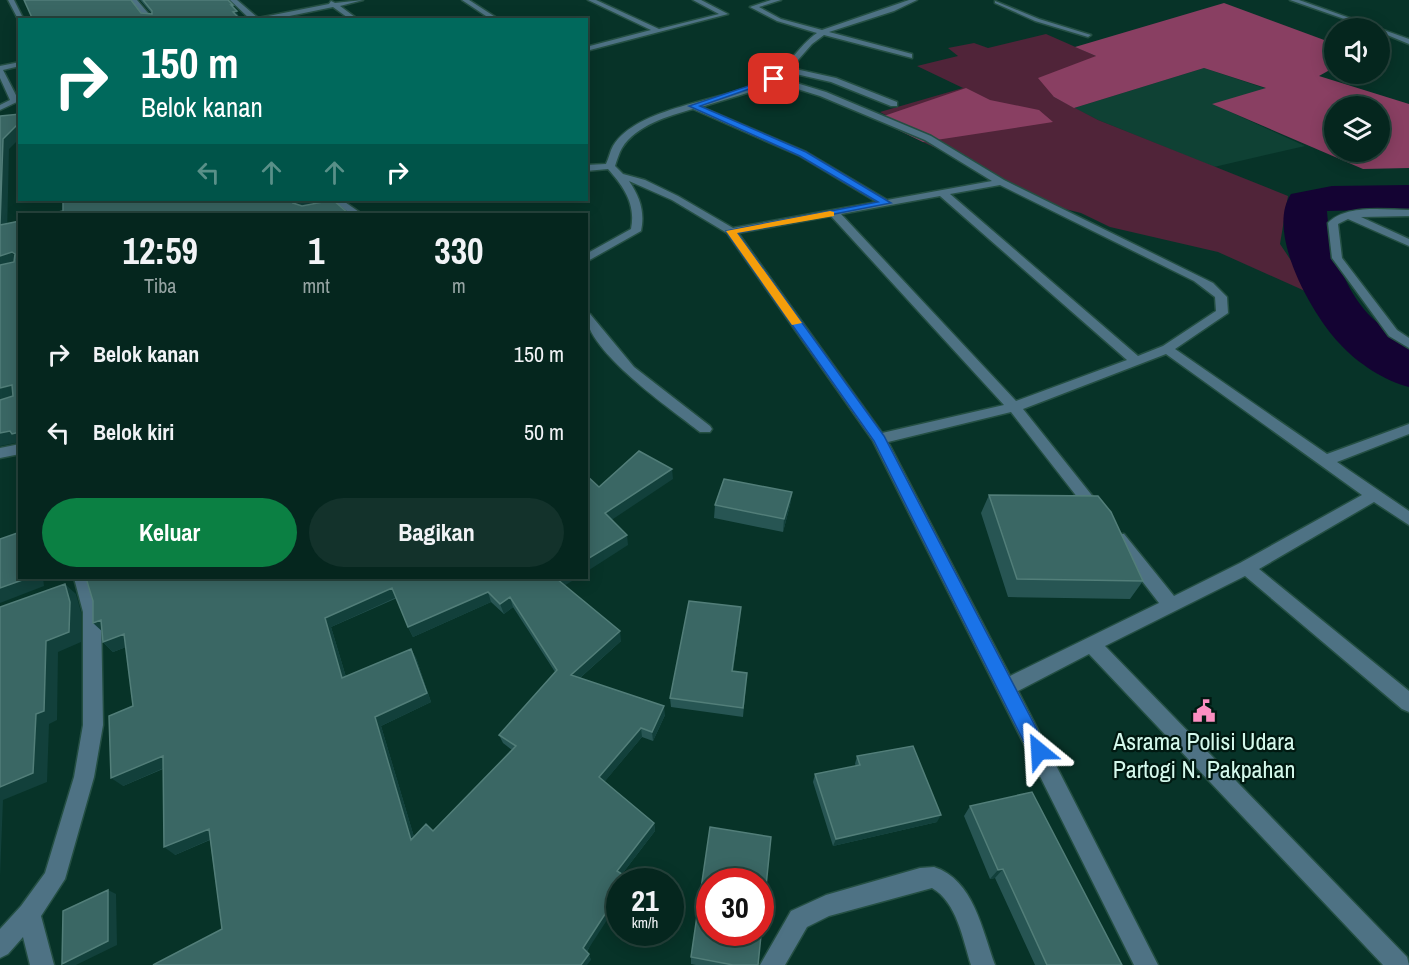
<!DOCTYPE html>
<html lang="id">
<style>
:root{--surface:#05261e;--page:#13322b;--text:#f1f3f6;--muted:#97a5a4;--line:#26433c;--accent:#0b8043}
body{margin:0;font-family:"Archivo Narrow",sans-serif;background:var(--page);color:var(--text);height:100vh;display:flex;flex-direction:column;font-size:22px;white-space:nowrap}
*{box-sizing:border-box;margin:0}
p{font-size:20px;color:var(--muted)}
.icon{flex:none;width:33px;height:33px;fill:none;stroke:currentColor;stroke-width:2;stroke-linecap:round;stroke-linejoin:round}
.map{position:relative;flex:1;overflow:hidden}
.side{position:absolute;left:18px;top:213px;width:570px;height:366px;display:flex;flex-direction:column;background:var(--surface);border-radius:0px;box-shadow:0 3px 15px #0003,0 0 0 2px var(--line)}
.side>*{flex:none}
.hud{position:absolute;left:18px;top:18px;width:570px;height:183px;border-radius:0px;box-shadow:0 3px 15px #0003,0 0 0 2px var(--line);background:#00695c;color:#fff;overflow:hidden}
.tools{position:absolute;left:1324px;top:18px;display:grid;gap:12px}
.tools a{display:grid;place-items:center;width:66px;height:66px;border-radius:50%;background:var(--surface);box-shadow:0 3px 15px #0003,0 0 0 2px var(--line);font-size:30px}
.speed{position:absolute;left:606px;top:868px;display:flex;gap:12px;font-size:30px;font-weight:700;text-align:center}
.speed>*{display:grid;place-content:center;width:78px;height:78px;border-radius:50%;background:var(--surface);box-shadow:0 3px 15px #0003,0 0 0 2px var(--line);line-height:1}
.speed small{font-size:15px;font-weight:400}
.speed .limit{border:9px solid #d22;background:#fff;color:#111}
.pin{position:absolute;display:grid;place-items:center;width:51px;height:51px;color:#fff;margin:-26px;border-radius:12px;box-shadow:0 3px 9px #0006}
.me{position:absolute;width:66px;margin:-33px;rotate:333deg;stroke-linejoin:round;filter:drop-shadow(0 0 4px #0008)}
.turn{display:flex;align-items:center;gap:21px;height:126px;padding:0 24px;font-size:27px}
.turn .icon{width:78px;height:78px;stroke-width:2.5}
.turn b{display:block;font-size:42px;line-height:51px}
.lanes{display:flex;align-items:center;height:57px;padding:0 24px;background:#0003;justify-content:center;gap:30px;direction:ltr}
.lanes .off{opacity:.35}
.eta{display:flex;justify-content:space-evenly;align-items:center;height:102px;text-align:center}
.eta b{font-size:36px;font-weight:700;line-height:42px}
.cta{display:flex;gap:12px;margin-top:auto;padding:12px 24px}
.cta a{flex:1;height:69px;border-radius:36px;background:var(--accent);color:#fff;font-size:24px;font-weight:700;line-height:69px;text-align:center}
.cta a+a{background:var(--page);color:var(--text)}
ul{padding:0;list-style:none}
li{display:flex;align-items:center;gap:18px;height:78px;padding:0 24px}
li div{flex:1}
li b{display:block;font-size:22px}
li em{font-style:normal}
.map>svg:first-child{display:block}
</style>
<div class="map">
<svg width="1409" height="965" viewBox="0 0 1409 965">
<rect width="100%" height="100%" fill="#073328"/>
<!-- built -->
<path fill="#0f4134" d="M1204 68 1267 89 1213 104 1305 146 1214 167 1098 120 1074 108Z"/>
<!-- green -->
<path fill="#502439" d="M1046 34 1096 56 1054 97 1098 120 1288 196 1280 244 1314 295 1218 252 1110 227 1081 213 1061 208 923 142 933 140 880 112 963 88 917 66 958 56 948 48 974 43 988 48Z"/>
<!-- forest -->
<path fill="#893f62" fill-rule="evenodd" d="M1224 3 1335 44V67L1319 76 1409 104V168L1363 169 1212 104 1266 88 1204 68 1074 108 1054 97 1038 78 1096 56 1075 47ZM1335 106H1380V152H1335Z
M966 88 990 100 1039 110 1053 122 923 142 875 119Z"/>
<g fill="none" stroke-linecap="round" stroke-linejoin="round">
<!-- river -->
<path fill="#140333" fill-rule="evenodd" d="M1409 185V209L1327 211C1329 249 1348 299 1378 323 1388 331 1399 338 1409 345V387C1385 381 1357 363 1340 344 1312 315 1265 232 1291 194L1332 186Z"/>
<!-- minor casing -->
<g stroke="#244f43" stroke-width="3">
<path id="minor" d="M8 0H14L24 20 19 21Z
M131 0H137L154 20H147Z
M230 0H237L258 18 329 4 331 1 335 3 363 0 340 6 359 20H351L333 7 270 20H251Z
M462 0H469L500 20H492Z
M588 0H596L659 29 719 14 693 0H701L728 14 586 51V47L651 30Z
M771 0H781L759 7 781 19 822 30 909 0H917L894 11 829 32 912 54V58L824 35 812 44 791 68 836 78 897 102V106H891L831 82 787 72 780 78 826 92 931 136 1004 180 1213 283 1227 297 1228 313 1175 349 1327 454 1409 424V434L1337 462 1409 511V525L1374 502 1259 569 1409 691V712L1402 709 1245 576 1105 646 1407 957 1409 965H1383L1089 654 1018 691 1158 965H1134L873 441 727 233 672 200 629 181C640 197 645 212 641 231L586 262V254L631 229C636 204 624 187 608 169L586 171V165L606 164C609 158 610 151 613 146 638 105 728 101 769 79 787 69 798 46 817 33L777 21 750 7ZM775 82 820 96 925 140 992 181 887 200 806 152 701 107 757 90ZM693 109 800 156 877 202 733 228 678 196 645 180 623 174 615 166C617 160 619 153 622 148 636 125 669 116 693 109ZM1000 185 1194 281 1215 297 1216 311 1163 346 1138 356 950 194ZM940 196 1127 360 1016 401 841 214ZM831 216 1004 405 882 433 738 233ZM1166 354 1362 495 1240 563 1174 596 1124 534H1112L1110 538 1112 542 1159 603 1010 676 888 442 1011 412 1092 516H1102L1105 512 1102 508 1023 409Z
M1290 0H1299L1409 39V44L1380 32V28H1370Z
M995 1 1039 19 1091 35 1088 37 1035 21 995 3Z
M20 62V66L3 70 19 101 0 110V105L10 100 0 78V66Z
M342 200 362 214H351L340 206 320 211 315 208Z
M1409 210V216L1361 217 1409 239V246L1348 219 1338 224 1342 258 1397 330 1409 338V348L1389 336 1332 258 1328 223C1346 204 1385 210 1409 210Z
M586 314H590L634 367 710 426 712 429 710 432H700C671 409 586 351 586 314Z
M20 444V454L0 458V448Z
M74 578H90L101 612 103 725 94 777 65 879 41 916 54 965H30L23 937 8 954 0 958V929L21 906 45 873 74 777 83 725V612Z
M934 867C974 880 982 930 995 965H971C963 940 957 902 932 888L829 916 807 927 785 965H760L791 911 826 895 920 868Z"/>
</g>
<!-- minor -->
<use href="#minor" fill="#4e7284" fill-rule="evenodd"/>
</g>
<!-- wall -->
<path fill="#275553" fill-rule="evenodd" d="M140 0H228L235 9 240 19 141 13 152 14Z
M792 492 790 505 783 532 714 518 715 505Z
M989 495 1143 581 1130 599 1008 597 981 513Z
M565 586 621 641 580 678 665 715 653 741 642 737 604 782 654 823 655 831 622 874 628 878 629 882H620L587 952 591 960 222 929 210 840 175 855 163 769 123 786 133 706 126 647 113 652 103 642 102 631 93 601ZM397 598 408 627 413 637 491 602 504 614 513 607 555 672 499 735 503 743 512 750 433 831 414 837 381 726 431 702 416 658 411 649 346 677 331 627Z
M740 617 733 671 747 673 743 717 671 707 670 698Z
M857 756 937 822 833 846 813 782 815 774 856 766 855 764Z
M970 806 1122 965H1035L995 878 990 879 964 816Z
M691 957 758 965H696L691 964Z"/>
<!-- shaded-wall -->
<path fill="#12403b" d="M231 5H233L240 19 236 20Z
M20 122V138L9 149 7 235 0 225 3 139Z
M294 200H327L328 202 298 210 293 203Z
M12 252 20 263 0 268V256Z
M12 385 20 394 0 401V388Z
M10 431 20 432V442L0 446V433Z
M672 469 673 479 607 523 605 513Z
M792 492 790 505 783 532 784 519Z
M627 535 628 545 586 572V560Z
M28 578H43L44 586 0 603V588Z
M559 578H577L559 589 557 579Z
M65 584 76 594 81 612V642L58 652 57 720 49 724 47 782 3 800 0 876V787L36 714 46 641Z
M392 588 397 597 331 627 349 687 342 678 325 618Z
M488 592 491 602 413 637 408 627Z
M510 597 513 607 504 614 500 604Z
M741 607 740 617 732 680V671Z
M101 620 104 633 93 623Z
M620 631 621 641 573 684 571 675Z
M124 634 134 644 113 652 103 642Z
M411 649 416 658 431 702 381 726 417 847 411 840 375 717Z
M664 706 665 715 653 741 652 732Z
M641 728 642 737 601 786 599 777Z
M163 756 173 764 123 786 111 778Z
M941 815 937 822 833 846 836 839Z
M654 823 655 831 619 878 617 871Z
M209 829 218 836 175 855 164 847Z
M1003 869 995 878 990 879 998 870Z
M108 890 116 894 117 945 76 965H65L62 964Z
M620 891V900L585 954 583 948Z
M589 954 591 960 587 965H581Z"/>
<!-- building -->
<path fill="#3a6764" stroke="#527e79" stroke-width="1.5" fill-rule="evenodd" d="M24 0H131L141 13 152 14V11L143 0H228L233 5H231L237 11 233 12 241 20H33Z
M20 114V122L3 139 0 225 20 221V432L12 434 10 431 0 433V400L13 396 12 385 0 388V265L14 262 15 254 12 252 0 256V116Z
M63 200H295L293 203 302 206 333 200 349 214H49L63 211Z
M639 451 672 469 605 513 627 535 586 560V475L599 487Z
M724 479 792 492 784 519 715 505Z
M989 495 1098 496 1111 512 1143 581 1017 579Z
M20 532V578H28L0 588V539Z
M86 578H559L557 579 620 631 571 675 664 706 652 732 641 728 599 777 654 823 617 871 628 878 625 882H620V891L583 948 589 954 581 965H153L222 929 209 829 164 847 163 756 111 778 109 716 133 706 124 634 103 642 101 620 93 623V601ZM392 588 408 627 488 592 500 604 510 597 557 670 499 735 516 746 433 831 426 824 411 840 375 717 427 693 411 649 342 678 325 618Z
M65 584 70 602 69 632 46 641 44 711 36 714 33 773 0 787V607Z
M689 601 741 607 732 671 747 673 743 708 670 698Z
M913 746 941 815 836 839 815 774 860 765 857 756Z
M1032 792 1122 965H1047L1003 869 998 870 970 806Z
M710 827 771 837 758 965H733L691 957ZM710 882H760V933H710Z
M108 890V941L62 964 63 911Z"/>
<!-- route -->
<path fill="#1a73e8" stroke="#114b97" stroke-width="1.5" d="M772 78 778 79 700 106 806 152 891 203 737 233 884 436 1045 745 1048 751 1045 758 1039 760 1032 758 874 441 726 231 878 202 800 156 689 106Z"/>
<!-- slow -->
<path fill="#f59e0b" d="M830 211 834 212V216L737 233 802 323 792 325 726 231Z"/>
<!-- icons -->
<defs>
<g id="civic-bare" transform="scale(1.8)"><path d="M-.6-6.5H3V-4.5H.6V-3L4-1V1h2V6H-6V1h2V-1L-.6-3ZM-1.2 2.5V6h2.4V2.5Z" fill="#fc8fc1" stroke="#001911" stroke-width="2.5" paint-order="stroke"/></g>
</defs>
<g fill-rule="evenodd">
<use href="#civic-bare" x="1204" y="711"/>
</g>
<g text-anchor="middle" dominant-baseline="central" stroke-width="4.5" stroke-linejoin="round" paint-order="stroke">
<!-- near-poi labels -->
<g font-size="24" fill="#d4f9ec" stroke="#001911">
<text x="1204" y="741">Asrama Polisi Udara<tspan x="1204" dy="28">Partogi N. Pakpahan</tspan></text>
</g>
</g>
</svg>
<div class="tools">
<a><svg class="icon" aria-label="sound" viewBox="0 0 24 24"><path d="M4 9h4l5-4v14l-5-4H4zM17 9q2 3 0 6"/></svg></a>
<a><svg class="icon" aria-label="layers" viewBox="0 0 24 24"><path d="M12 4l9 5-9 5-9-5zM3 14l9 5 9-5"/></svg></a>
</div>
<div class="speed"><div>21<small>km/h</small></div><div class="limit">30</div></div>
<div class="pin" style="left:774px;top:79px;background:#d93025"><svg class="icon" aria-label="arrive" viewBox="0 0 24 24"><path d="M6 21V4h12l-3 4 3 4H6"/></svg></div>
<svg class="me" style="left:1039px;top:751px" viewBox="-20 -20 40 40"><path d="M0-17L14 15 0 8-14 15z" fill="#1a73e8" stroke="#fff" stroke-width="4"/></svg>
<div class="hud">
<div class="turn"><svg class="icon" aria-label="right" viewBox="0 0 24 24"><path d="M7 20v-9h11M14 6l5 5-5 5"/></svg><div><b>150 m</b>Belok kanan</div></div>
<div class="lanes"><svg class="icon off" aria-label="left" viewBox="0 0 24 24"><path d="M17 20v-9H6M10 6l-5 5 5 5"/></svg><svg class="icon off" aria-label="ahead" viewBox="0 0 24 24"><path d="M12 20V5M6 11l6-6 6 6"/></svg><svg class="icon off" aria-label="ahead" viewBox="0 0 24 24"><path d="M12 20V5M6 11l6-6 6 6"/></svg><svg class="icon" aria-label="right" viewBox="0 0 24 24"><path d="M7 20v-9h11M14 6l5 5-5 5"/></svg></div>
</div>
<section class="side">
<div class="eta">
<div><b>12:59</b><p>Tiba</p></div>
<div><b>1</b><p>mnt</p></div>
<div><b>330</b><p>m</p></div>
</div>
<ul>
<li><svg class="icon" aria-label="right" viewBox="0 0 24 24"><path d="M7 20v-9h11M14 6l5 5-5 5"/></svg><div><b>Belok kanan</b></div><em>150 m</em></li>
<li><svg class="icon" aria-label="left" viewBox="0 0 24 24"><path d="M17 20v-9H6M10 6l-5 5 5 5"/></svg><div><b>Belok kiri</b></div><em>50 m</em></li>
</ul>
<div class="cta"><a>Keluar</a><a>Bagikan</a></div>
</section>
</div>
